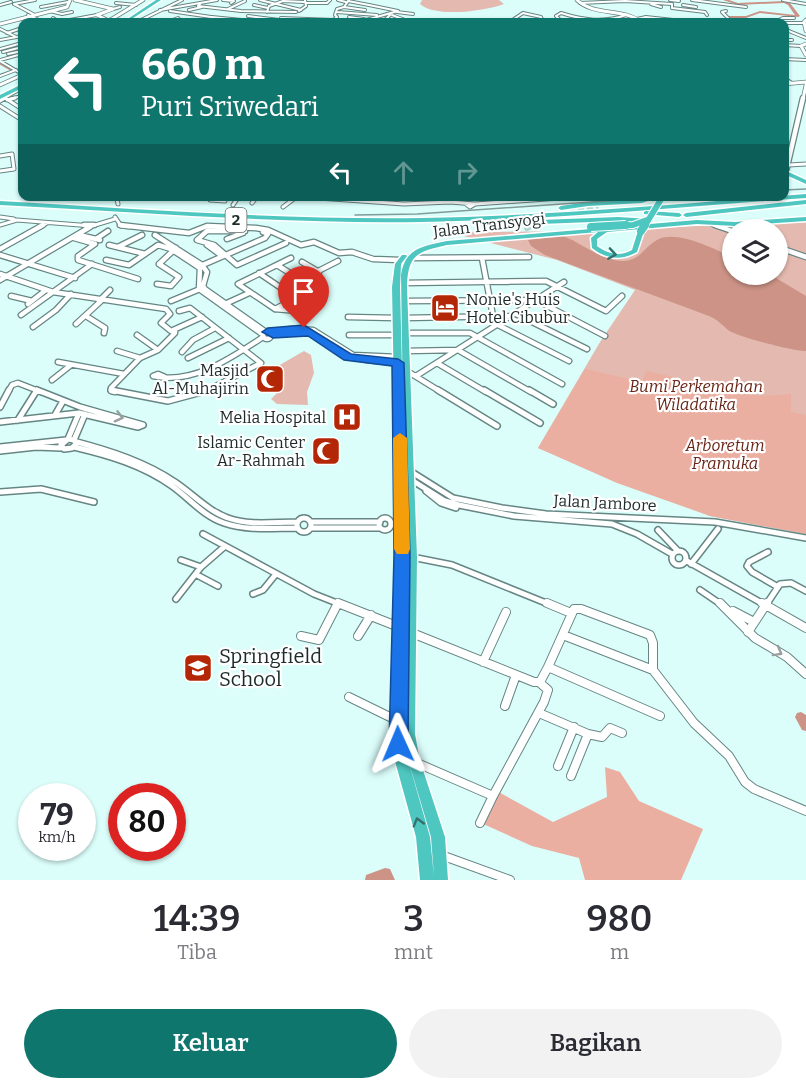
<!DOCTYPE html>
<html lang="id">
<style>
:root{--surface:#fff;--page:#f2f2f3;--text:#2b2b33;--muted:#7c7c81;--accent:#0f766e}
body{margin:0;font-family:Bitter,serif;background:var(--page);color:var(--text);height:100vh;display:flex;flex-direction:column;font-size:22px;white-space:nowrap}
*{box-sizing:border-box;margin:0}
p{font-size:20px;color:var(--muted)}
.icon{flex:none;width:33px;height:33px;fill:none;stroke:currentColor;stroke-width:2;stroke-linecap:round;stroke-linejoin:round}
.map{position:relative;height:880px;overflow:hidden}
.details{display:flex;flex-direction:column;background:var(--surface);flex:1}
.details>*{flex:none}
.guide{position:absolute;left:18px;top:18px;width:771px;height:183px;border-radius:12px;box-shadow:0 2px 4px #0004;background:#0f766e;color:#fff;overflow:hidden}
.fabs{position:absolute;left:722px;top:219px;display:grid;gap:12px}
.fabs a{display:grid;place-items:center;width:66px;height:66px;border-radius:50%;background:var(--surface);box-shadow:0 2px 4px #0004;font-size:30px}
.speed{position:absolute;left:18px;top:783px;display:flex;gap:12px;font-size:30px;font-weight:700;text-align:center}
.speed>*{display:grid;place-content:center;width:78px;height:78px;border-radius:50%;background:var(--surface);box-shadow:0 2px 4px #0004;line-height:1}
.speed small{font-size:15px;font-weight:400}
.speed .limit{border:9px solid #d22;background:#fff;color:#111}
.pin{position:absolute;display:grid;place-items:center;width:51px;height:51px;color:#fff;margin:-62px -26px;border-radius:50% 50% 50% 0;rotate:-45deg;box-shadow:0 0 6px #0007}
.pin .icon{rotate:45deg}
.me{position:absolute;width:66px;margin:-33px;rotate:359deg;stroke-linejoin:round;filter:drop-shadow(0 0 4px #0008)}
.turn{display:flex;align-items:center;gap:21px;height:126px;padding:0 24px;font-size:27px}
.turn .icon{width:78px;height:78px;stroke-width:2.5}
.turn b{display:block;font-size:42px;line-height:51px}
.lanes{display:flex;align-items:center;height:57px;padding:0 24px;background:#0003;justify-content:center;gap:30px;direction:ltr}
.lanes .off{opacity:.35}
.eta{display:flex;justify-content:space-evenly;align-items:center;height:102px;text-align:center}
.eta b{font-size:36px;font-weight:600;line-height:42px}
.primary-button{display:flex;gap:12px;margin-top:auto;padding:12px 24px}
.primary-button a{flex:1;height:69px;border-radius:36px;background:var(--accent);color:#fff;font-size:24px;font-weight:600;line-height:69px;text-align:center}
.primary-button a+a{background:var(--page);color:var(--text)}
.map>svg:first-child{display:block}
</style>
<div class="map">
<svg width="806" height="880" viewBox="0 0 806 880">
<rect width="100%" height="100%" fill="#dbfefb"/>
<!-- green -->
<path fill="#e4b9af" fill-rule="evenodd" d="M422 0H499L504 4C486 11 435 18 420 4Z
M806 222V534L710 516 538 448 600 342 635 290 557 260 456 234 457 232 602 231 592 239 594 248 621 257 634 255C641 246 640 236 647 228ZM732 230H777V274H732Z
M304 351 311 355 314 373 307 392 308 405 277 404 271 399 281 389 278 366Z"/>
<!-- forest -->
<path fill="#eaafa1" d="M585 369 642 382 646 371 759 396 791 394V412L806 415V534L710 516 617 483 538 448Z
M605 767 620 772 639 801 703 829 681 880H585L579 858 532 846 481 823 495 790 553 822 607 797Z"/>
<!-- water -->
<path fill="#cc9386" d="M563 236C584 244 599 260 623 261 640 261 644 247 657 240 675 229 715 249 732 257V274L771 275 806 296V351C796 352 735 336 728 330 721 324 718 320 709 316L545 255 531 246 528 240Z"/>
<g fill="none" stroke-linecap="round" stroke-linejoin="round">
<!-- stream -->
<path stroke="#cc9386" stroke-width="1.5" d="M0 64 11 70"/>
<!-- river -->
<path fill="#cc9386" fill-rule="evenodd" d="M723 0H729L738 3 784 1 790 3 800 16 798 17 760 13 746 18H729L728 16H746L760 11 795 15 788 5 784 3 738 5Z
M801 712 806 715V731L802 730 795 717 797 713Z
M385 868 390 869 395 880H365L366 875Z"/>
<!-- highway-tunnel-far1 -->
<path stroke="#b5d4d1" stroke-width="6" stroke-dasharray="6 3" stroke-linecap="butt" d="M527 227 566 212 598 206"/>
<!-- highway-tunnel -->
<path stroke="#b5d4d1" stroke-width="8" stroke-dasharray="8 4" stroke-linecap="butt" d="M524 228 531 225"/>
<!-- street-far4 casing -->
<g stroke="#668684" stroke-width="4">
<path id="street-far4" d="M223 0 234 1 231 3
M260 0 301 10
M338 0 346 2
M670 0 679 1
M692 0 746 7
M783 0 806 4
M348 1 369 5
M116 3 136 5
M201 3 198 6 241 11 296 12
M306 3H327L330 0
M580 3 625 1 672 4V8L705 12 707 15
M651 4 661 7
M0 5 11 2
M254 5 268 8
M369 5 398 11
M683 5 696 7
M41 7 68 2
M344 7 365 10
M113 9 120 7
M228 9 245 1
M160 10 217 0
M189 10 202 7
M50 11 62 14 72 12
M170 11 211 17
M299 11 306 6 305 0
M726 11 722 12 728 18 726 22
M267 12 269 6 283 1 304 2
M337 12 377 15
M397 12 413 14
M33 14 14 4 35 0
M28 15 43 22
M392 15 405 20 425 21
M248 16 279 20
M212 17 251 21
M349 17 364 19
M53 18 59 22 97 15
M281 18 333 20
M176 19 194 22
M514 19 523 13 541 17 543 22
M137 22 182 0
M168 22 178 18
M336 22 333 20 337 17 335 15 337 9 344 7 349 0
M359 22 398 11
M383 22 390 15
M562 22 556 16 561 13C583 20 604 23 626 15
M623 22 646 17 691 22
M775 22 783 18H794
M784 23H804
M0 29 16 37
M784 29 806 38
M7 33 19 29
M0 40 22 36
M784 40H792
M784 45 801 46
M0 49 22 43
M3 52 22 47
M8 54 22 51
M784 59 806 60
M0 60 22 54
M0 61 22 74
M0 76 16 70
M784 78 792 83
M5 98 7 99
M3 99 22 88
M9 99 22 96"/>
</g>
<!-- street-far3 casing -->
<g stroke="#668684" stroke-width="5">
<path id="street-far3" d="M5 98 22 109
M7 100 15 98
M0 101 5 98
M0 106 22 120
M0 156 12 154 14 169 0 171
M789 165 806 164
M210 200 225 201
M252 203 255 199 253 196
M118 204 117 199 131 196
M466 204 470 207 475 204 588 196
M233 205 239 196
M283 207 295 198 304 197 404 204 450 202 475 204
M0 217 14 219
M115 217 121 226 129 227
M708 223 719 227
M0 225 17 220 92 226 115 219
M40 227 47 223
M205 227H227"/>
</g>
<!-- street-far2 casing -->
<g stroke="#668684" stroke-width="7">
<path id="street-far2" d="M84 225H94
M120 225 189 233 207 226 256 228 268 230 301 245 314 242 339 253 352 252 373 259 400 260
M715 225 732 231
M245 231H207L197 240 214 245 237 265 286 243
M79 235 100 240
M155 235 202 265 207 272 203 286 205 289 266 332
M74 238 95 244 78 256V260L138 279
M96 239 108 231
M227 239 243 233
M109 245 145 254
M207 245 222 256
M118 247 142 235
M777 247 806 257
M0 249 43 225
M0 255 75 278
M291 258 238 284 275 309 310 312
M408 258 529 257
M482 258 493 316
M106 260 129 265 158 245 171 249 200 268 199 289 262 334
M302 262 319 272
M277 265 301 280
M198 267 265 238 268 234 263 232
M259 273 296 298
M0 274 53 292 166 309 170 314 161 323 171 331 202 317
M0 280 90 227
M403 283 546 281 606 311 622 296
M157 284 171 286 179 277 159 264 176 248
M283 289 338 261
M11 296 32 301
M99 301 110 290
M171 301 200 289
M404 301 536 300 605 336
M28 304 46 290
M225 304 249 293
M275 309 311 290
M179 311 190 308 261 363 204 392
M516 314 587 349
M21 315 92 264
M86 316 105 328 104 333
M348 317 396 318
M404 318 511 316
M76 324 101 301
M498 325 569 361
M33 327 56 310 71 294
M263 335a4 4 0 1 1 8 0a4 4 0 1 1-8 0Z
M268 332 292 329 313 330 353 355 398 357
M305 332 314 334 349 357
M405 333H470L562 384
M273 334 284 332
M137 335 158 350 175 333V330
M349 335H397
M406 351 458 350 531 392
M182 352 193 340 215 328
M140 358 158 350
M188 358 229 338
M367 360 398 363
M58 362 124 374
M437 363 486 392
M407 371 441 392
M416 376 564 282
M165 377 158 374 153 376C193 385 231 358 263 337
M52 380 71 365
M8 392 12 385 18 383 41 392
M115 392 111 391V388L140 358 117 351"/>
</g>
<!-- street-far1 casing -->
<g stroke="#668684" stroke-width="8">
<path id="street-far1" d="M111 390 168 401 209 390
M438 390 497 426
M484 390 540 423
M529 390 553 404
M0 407 9 390
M55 415 63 401
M18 420 37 390
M0 422 79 413 138 427 143 425 80 407 37 390
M68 439 74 440 76 444 72 448 64 449 61 445Z
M68 439 79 413
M74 440 85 414
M77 442C111 451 145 462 175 482 193 494 208 511 228 518 250 526 274 522 297 522
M0 447 66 440
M74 447C108 455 143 465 172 486 189 498 203 516 224 523 247 531 273 528 297 528
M0 451 36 447 61 448
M410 471 453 498 502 508 546 514 715 522 806 538
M410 479 445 501 459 505 514 516 612 524 637 534 672 554
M426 491 441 503 456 508
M0 492 41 489 94 502
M379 524a6 6 0 1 1 12 0a6 6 0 1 1-12 0Z
M297 525a7 7 0 1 1 14 0a7 7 0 1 1-14 0Z
M311 522H380
M311 528H380
M658 530 678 551
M203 534 314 594 342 605
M672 558a7 7 0 1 1 14 0a7 7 0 1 1-14 0Z
M768 552 749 562 747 566 752 572 778 587
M412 557 452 565 551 605
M181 560 201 567
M687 561 765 605
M691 564 718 529
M197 575 218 586
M700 590 722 605
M253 594 263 590 276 574
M176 599 201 567 224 547
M766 605 780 584 791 583 806 591"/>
</g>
<!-- street casing -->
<g stroke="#668684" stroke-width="10">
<path id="street" d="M338 603 399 627
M547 603 571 613
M720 603 755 638 787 657 806 674
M762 603 806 628
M733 611 754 622
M748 632 767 603
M412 633 534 682H540L548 667
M563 635 653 670
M301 636 319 640 338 603
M358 636 371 615
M483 662 506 612
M349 697 396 720
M505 706 516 675
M539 713 588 734 571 776
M660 716 548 667 574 609H581L650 635 653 643V670L694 723 729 756 745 782 754 789 806 811
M588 734 602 737 610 728 622 733
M417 763 493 796 544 702 548 690 539 682
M558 766 574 727
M480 823 493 796
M441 855 510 880"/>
</g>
<!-- secondary-far1 casing -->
<g stroke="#668684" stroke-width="4.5">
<path id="secondary-far1" d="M75 0 113 9 97 15 111 22
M577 0C595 17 622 7 641 22
M806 20 804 22 806 31
M107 22 143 0
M0 24 67 7 70 0
M806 44 801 46 806 55
M784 84 806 82
M0 85 22 75
M803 99 806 85"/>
</g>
<!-- secondary casing -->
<g stroke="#668684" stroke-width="7">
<path id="secondary" d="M786 171 803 98"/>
</g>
<!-- highway casing -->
<g stroke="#fff" stroke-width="3">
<path id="highway" d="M156 0H161L127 22H123Z
M20 85H22V88L0 99V95Z
M784 170 806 180V184L784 174Z
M806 194V198C678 207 550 220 421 222 281 224 140 212 0 205V201C140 209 281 220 422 218 550 216 679 204 806 194Z
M651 196H663L642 203 588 206 561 210 558 208 561 206 588 202 642 199Z
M806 200V204L686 217 683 215 686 213Z
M646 211 679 213 682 215 679 217 644 214V212Z
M618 217 650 219 653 221 650 223 618 221 490 226 487 224 490 222Z
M806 217V221L735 226 697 224 607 232 597 239V246C608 254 620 257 632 250L638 231 643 230 644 231 637 252C622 261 605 259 592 248L591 238 598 232 447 245C417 252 408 254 407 287L417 557 415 734 420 761 445 837 448 880H420L416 837 395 761 391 727 397 555 392 287 395 264 402 255H406L407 256 401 264 400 287 403 410 401 275C405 248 423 246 447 241L697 220 735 222ZM407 756 431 837 434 877 430 837Z"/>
</g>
<!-- street-far4 -->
<use href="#street-far4" stroke="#fff" stroke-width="2"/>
<!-- street-far3 -->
<use href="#street-far3" stroke="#fff" stroke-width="3"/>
<!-- street-far2 -->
<use href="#street-far2" stroke="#fff" stroke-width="4.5"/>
<!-- street-far1 -->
<use href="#street-far1" stroke="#fff" stroke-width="5"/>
<!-- street -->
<use href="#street" stroke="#fff" stroke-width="8"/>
<!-- secondary-far1 -->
<use href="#secondary-far1" stroke="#fff" stroke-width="3"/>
<!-- secondary -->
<use href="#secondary" stroke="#fff" stroke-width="4.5"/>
<!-- highway -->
<use href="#highway" fill="#4fc7c1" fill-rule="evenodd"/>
<!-- tram -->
<path stroke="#829b99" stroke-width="1.5" d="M784 190 806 189
M355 215 417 214 677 196"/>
<!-- highway-bridge-far1 casing -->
<g stroke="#fff" stroke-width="8" stroke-linecap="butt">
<path id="highway-bridge-far1" d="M595 227 633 225 647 220
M644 227 660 201"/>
</g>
<!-- highway-bridge casing -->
<g stroke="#fff" stroke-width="10" stroke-linecap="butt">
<path id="highway-bridge" d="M591 227 626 225
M641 231 645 225"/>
</g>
<!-- highway-bridge-far1 -->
<use href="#highway-bridge-far1" stroke="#4fc7c1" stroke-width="6"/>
<!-- highway-bridge -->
<use href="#highway-bridge" stroke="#4fc7c1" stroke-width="8"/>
</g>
<!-- one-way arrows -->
<defs><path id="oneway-chevron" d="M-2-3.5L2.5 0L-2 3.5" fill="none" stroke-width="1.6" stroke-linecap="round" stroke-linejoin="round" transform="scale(1.5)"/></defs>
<g stroke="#33716d">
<use href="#oneway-chevron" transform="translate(612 254) rotate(9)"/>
<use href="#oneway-chevron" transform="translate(418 822) rotate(-106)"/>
</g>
<g stroke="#999f9f">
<use href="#oneway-chevron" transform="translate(119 417) rotate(15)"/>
<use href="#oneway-chevron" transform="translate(778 652) rotate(29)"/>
</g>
<!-- route -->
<path fill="#1a73e8" stroke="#114b97" stroke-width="1.5" d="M304 325 351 354 398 359 404 363 410 555 408 744 405 750 398 753 392 750 389 744 394 555 392 366 344 360 308 336 273 338 262 332 268 328Z"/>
<!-- slow -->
<path fill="#f59e0b" d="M400 433 407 438 410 549 408 554H397L394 549 393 438Z"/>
<!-- icons -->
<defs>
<g id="hotel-square" transform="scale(1.5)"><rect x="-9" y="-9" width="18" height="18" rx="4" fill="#b32706" stroke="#fff"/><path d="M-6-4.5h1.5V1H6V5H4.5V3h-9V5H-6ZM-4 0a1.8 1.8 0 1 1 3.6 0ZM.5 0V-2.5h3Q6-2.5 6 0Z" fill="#fff"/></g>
<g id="mosque-square" transform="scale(1.5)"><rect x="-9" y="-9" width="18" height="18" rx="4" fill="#b32706" stroke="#fff"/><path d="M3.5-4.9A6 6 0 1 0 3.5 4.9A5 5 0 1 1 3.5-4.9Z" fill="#fff"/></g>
<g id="hospital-square" transform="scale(1.5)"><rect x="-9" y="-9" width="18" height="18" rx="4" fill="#b32706" stroke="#fff"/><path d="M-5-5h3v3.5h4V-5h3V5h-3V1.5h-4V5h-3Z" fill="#fff"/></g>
<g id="school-square" transform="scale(1.5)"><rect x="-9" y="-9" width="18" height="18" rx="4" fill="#b32706" stroke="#fff"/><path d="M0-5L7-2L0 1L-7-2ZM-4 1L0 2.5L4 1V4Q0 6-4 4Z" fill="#fff"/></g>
</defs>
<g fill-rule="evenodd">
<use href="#hotel-square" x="445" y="308"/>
<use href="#mosque-square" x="270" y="379"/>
<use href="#hospital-square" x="347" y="417"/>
<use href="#mosque-square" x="326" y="451"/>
<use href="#school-square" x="198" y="668"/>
</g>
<g text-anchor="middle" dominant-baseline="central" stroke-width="4.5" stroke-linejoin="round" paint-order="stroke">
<!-- shield labels -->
<rect fill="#fff" stroke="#606a69" stroke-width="1.5" x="225.5" y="208" width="21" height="24" rx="4.5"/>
<g font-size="15" font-weight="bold" fill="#1c2a29">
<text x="236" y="220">2</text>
</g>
<!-- street labels -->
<g font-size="16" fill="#1c2a29" stroke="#fff">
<text transform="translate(489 225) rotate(-7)">Jalan Transyogi</text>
<text transform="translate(605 503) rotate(3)">Jalan Jambore</text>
</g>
<!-- poi labels -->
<g font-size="16" fill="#1c2a29" stroke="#fff" text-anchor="end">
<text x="466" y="299" text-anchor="start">Nonie's Huis<tspan x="466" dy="18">Hotel Cibubur</tspan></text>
<text x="249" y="370">Masjid<tspan x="249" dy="18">Al-Muhajirin</tspan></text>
<text x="326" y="417">Melia Hospital</text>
<text x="305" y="442">Islamic Center<tspan x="305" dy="18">Ar-Rahmah</tspan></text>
</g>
<!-- park labels -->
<g font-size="16" font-style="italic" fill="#6a2517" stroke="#fff">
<text x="696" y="386">Bumi Perkemahan<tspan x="696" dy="18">Wiladatika</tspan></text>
<text x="725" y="445">Arboretum<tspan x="725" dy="18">Pramuka</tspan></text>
</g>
<!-- near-poi labels -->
<g font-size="20" fill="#1c2a29" stroke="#fff" text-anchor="start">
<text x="219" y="656">Springfield<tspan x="219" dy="23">School</tspan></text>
</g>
</g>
</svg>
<div class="fabs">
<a><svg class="icon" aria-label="layers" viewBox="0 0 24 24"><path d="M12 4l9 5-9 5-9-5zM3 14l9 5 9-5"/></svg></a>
</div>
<div class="speed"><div>79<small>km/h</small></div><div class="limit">80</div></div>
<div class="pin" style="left:304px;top:328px;background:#d93025"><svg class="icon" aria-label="arrive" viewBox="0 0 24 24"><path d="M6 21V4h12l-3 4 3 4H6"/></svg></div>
<svg class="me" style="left:398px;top:744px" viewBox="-20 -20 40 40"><path d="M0-17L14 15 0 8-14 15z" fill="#1a73e8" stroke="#fff" stroke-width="4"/></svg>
<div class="guide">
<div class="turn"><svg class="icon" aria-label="left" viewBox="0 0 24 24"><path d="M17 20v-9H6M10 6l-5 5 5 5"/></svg><div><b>660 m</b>Puri Sriwedari</div></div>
<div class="lanes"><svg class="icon" aria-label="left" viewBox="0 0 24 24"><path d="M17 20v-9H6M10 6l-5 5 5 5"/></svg><svg class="icon off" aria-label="ahead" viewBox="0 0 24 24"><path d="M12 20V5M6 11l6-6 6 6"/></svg><svg class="icon off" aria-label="right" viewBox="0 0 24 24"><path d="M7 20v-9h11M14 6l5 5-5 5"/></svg></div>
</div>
</div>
<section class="details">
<div class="eta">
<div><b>14:39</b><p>Tiba</p></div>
<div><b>3</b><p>mnt</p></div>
<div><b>980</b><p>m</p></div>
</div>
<div class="primary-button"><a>Keluar</a><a>Bagikan</a></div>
</section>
